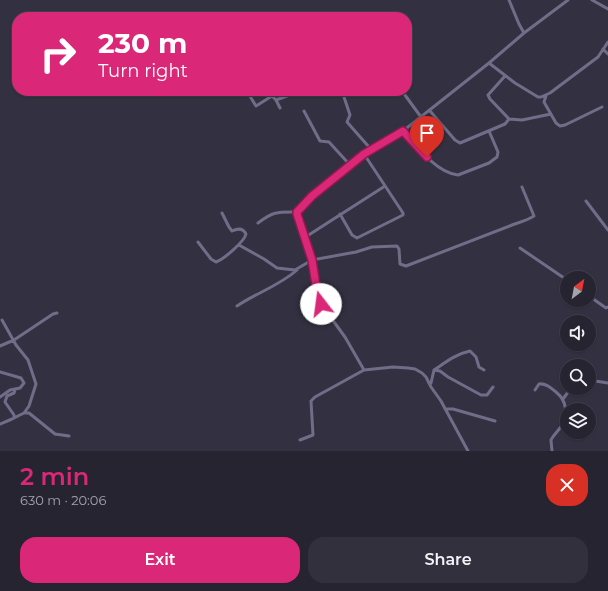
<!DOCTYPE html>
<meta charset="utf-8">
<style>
:root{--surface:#262431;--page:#32303d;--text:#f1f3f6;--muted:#a4a4ab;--line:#42414d;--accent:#db2777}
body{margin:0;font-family:Montserrat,sans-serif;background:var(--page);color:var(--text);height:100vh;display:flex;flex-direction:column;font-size:15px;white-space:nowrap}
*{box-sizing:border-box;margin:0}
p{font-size:13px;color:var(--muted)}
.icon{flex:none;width:22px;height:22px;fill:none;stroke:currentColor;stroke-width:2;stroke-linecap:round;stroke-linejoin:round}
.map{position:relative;height:451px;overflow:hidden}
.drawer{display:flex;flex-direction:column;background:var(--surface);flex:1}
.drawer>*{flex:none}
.guide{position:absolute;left:12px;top:12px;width:400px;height:84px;border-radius:16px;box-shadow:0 1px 3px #0004,0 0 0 1px var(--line);background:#db2777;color:#fff;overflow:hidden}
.needle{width:26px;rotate:32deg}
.controls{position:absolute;left:560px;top:271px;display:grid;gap:8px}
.controls a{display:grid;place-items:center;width:36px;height:36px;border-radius:50%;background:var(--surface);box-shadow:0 1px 3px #0004,0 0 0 1px var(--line);font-size:20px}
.pin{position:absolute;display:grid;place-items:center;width:34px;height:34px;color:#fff;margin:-41px -17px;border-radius:50% 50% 50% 0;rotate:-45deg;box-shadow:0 0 4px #0007}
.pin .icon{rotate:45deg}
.me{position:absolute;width:44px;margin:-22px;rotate:345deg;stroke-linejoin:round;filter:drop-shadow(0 0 3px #0008)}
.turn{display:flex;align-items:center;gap:14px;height:84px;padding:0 20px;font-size:18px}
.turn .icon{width:52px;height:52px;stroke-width:2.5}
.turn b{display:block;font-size:28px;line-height:34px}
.round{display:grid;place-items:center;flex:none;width:42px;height:42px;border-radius:16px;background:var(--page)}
.overview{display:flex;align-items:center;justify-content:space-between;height:68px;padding:0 20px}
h1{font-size:24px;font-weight:600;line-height:30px;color:var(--accent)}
.primary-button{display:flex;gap:8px;margin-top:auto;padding:8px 20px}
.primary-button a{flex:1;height:46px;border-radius:16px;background:var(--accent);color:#fff;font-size:16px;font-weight:600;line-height:46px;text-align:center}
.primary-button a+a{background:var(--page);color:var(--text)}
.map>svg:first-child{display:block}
</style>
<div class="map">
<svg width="608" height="451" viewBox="0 0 608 451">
<rect width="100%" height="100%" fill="#333041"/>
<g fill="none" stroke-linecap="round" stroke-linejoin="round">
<!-- minor -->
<path stroke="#716c88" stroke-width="3" d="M509 0 519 24 524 33
M592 0 608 9
M603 49 608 54
M489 63 515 83 538 97H541L550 93 598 57 608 42
M505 76 488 95 490 99 509 119
M342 91 350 115 347 122 369 147 368 151
M402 91 421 117
M248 93 256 106 272 96 276 100 280 108
M546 96 544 102 556 123 560 126 565 125 602 107
M276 100 287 96
M304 111 320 141 329 142 350 165
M430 111 455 140 460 143 505 124 509 119 522 120 551 114
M403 131C416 146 437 173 458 175L489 163 497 157 498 152 489 131
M586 201 608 230
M297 212V214L312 260 316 285 321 304 345 337 364 370
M340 214 352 235 357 238 403 215V213L364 154
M258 223C274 211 278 212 297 212L311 196 364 154 403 131 489 63 524 33 568 0
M304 238 385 186
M198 242 211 259 216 262C224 259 244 242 246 234 243 228 238 228 232 231L229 227 222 213
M239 245 264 259 277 268 295 270 312 260 356 252 372 247 397 246 399 249 400 264 406 266 512 225C520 222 526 221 534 216L522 187
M520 248 567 280
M589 296 606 308 608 307
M237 306C256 293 279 286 297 270
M0 346 14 340 53 314 57 313
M434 370 440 371 448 377 481 395H487L493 387
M0 372 21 378 24 383 20 388 10 390 0 397
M589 380 608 383
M431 383 434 370C446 362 456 354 470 351L476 357 479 367 484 370
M535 390 539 384C546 383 551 388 556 392 567 401 569 415 560 428 557 432 553 436 551 440L552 451
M563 399 571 388
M445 409H453L495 421
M24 413H29L55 434 69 436
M14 418V415L5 402 7 396 14 393 15 390
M0 424 12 419 24 413 29 406 36 384 28 360 16 345 2 320
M300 440 313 435 311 401 315 397 364 370 393 367 408 368 415 369 422 373 426 377 431 387 441 401 468 451"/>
</g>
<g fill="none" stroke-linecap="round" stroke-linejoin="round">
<!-- route casing -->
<g stroke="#8e194d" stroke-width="10">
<path id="route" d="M321 304 316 285 312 260 297 214V212L312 196 364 154 403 131 427 157"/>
</g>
<!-- route -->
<use href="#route" stroke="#db2777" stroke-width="7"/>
</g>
</svg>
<div class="controls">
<a><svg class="needle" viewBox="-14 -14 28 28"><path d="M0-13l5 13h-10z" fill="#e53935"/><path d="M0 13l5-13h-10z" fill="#a4a4ab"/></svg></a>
<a><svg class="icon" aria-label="sound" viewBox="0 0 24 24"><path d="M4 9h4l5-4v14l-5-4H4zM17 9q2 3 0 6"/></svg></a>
<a><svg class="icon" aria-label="search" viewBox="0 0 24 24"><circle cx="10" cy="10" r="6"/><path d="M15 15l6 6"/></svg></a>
<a><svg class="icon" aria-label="layers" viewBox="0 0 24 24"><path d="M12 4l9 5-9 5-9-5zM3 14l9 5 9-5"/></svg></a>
</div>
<div class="pin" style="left:427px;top:157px;background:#d93025"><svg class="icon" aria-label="arrive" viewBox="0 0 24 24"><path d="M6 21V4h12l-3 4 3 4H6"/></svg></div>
<svg class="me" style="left:321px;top:304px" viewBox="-20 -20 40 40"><circle r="19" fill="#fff"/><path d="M0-13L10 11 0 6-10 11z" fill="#db2777"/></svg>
<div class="guide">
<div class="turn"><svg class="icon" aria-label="right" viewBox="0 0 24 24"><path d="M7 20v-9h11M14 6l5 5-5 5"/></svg><div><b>230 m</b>Turn right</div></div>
</div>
</div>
<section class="drawer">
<div class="overview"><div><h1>2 min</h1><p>630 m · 20:06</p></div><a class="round" style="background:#d93025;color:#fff"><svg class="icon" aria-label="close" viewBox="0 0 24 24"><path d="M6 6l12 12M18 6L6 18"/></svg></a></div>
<div class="primary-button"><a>Exit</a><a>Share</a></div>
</section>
